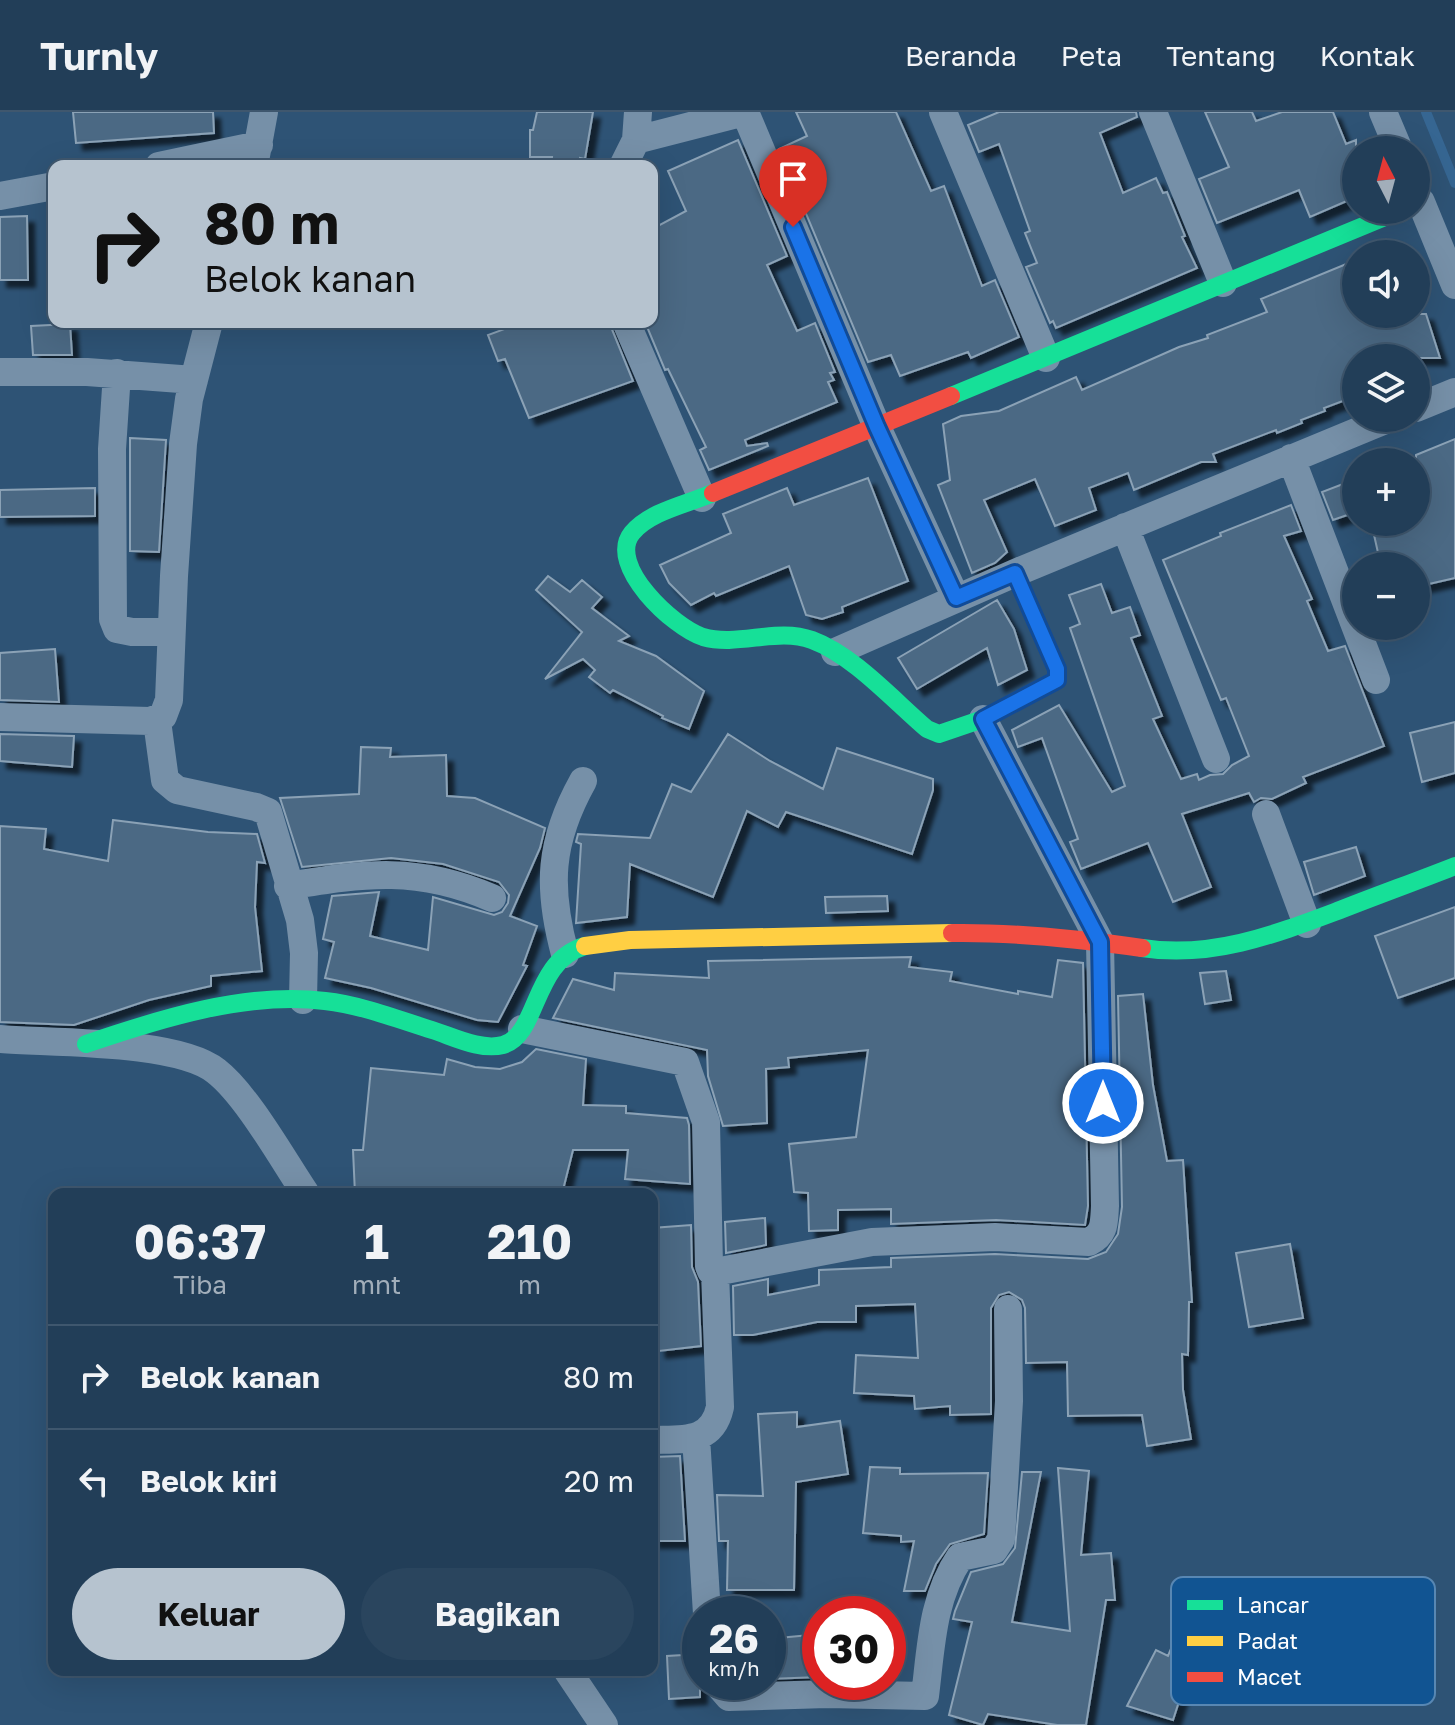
<!DOCTYPE html>
<html lang="id">
<meta charset="utf-8">
<style>
:root{--surface:#223e58;--page:#2a455e;--text:#f1f3f6;--muted:#a2aeba;--line:#3f576e;--accent:#b6c3cf}
body{margin:0;font-family:"Golos Text",sans-serif;background:var(--page);color:var(--text);height:100vh;display:flex;flex-direction:column;font-size:30px;white-space:nowrap}
*{box-sizing:border-box;margin:0}
p{font-size:26px;color:var(--muted)}
.icon{flex:none;width:44px;height:44px;fill:none;stroke:currentColor;stroke-width:2;stroke-linecap:round;stroke-linejoin:round}
.map{position:relative;flex:1;overflow:hidden}
.side{position:absolute;left:48px;top:1076px;width:610px;height:488px;display:flex;flex-direction:column;background:var(--surface);border-radius:16px;box-shadow:0 8px 32px #0002,0 0 0 2px var(--line)}
.side>*{flex:none}
.hud{position:absolute;left:48px;top:48px;width:610px;height:168px;border-radius:16px;box-shadow:0 8px 32px #0002,0 0 0 2px var(--line);background:#b6c3cf;color:#111;overflow:hidden}
.needle{width:52px;rotate:354deg}
.tools{position:absolute;left:1342px;top:24px;display:grid;gap:16px}
.tools a{display:grid;place-items:center;width:88px;height:88px;border-radius:50%;background:var(--surface);box-shadow:0 8px 32px #0002,0 0 0 2px var(--line);font-size:40px}
.speed{position:absolute;left:682px;top:1484px;display:flex;gap:16px;font-size:40px;font-weight:700;text-align:center}
.speed>*{display:grid;place-content:center;width:104px;height:104px;border-radius:50%;background:var(--surface);box-shadow:0 8px 32px #0002,0 0 0 2px var(--line);line-height:1}
.speed small{font-size:20px;font-weight:400}
.speed .limit{border:12px solid #d22;background:#fff;color:#111}
.pin{position:absolute;display:grid;place-items:center;width:68px;height:68px;color:#fff;margin:-82px -34px;border-radius:50% 50% 50% 0;rotate:-45deg;box-shadow:0 0 8px #0007}
.pin .icon{rotate:45deg}
.me{position:absolute;width:88px;margin:-44px;rotate:0deg;stroke-linejoin:round;filter:drop-shadow(0 0 6px #0008)}
.turn{display:flex;align-items:center;gap:28px;height:168px;padding:0 24px;font-size:36px}
.turn .icon{width:104px;height:104px;stroke-width:2.5}
.turn b{display:block;font-size:56px;line-height:68px}
.eta{display:flex;justify-content:space-evenly;align-items:center;height:136px;text-align:center}
.eta b{font-size:48px;font-weight:700;line-height:56px}
.action{display:flex;gap:16px;margin-top:auto;padding:16px 24px}
.action a{flex:1;height:92px;border-radius:48px;background:var(--accent);color:#111;font-size:32px;font-weight:700;line-height:92px;text-align:center}
.action a+a{background:var(--page);color:var(--text)}
ul{padding:0;list-style:none}
li{display:flex;align-items:center;gap:24px;height:104px;padding:0 24px;border-top:2px solid var(--line)}
li div{flex:1}
li b{display:block;font-size:30px}
li em{font-style:normal}
header{display:flex;align-items:center;gap:48px;box-sizing:border-box;height:112px;padding:0 40px;background:var(--surface);border-bottom:2px solid var(--line)}
header strong{font-size:38px}
nav{display:flex;gap:44px;margin-inline-start:auto;font-size:28px}
.map>svg:first-child{display:block}
</style>
<header>
<strong>Turnly</strong>
<nav><a>Beranda</a><a>Peta</a><a>Tentang</a><a>Kontak</a></nav>
</header>
<div class="map">
<svg width="1455" height="1613" viewBox="0 0 1455 1613">
<defs>
<filter id="shadow"><feDropShadow dx="7" dy="7" stdDeviation="2" flood-color="#0009"/></filter>
</defs>
<rect width="100%" height="100%" fill="#2e5375"/>
<g fill="none" stroke-linecap="round" stroke-linejoin="round">
<!-- stream -->
<path stroke="#366692" stroke-width="10" d="M1426 0 1455 71"/>
</g>
<!-- building -->
<path fill="#4c6984" stroke="#8ba2b6" stroke-width="2" filter="url(#shadow)" d="M73 0H213L214 21 76 31Z
M537 0H593L585 47 580 46 579 54H551L552 45H530V18H533Z
M796 0H896L931 79 944 74 982 174 995 168 1019 225 971 246 968 240 900 264 891 243 868 250 779 37 807 24Z
M999 0H1136L1137 5 1100 21 1123 81 1156 66 1163 81 1167 80 1185 124 1182 125 1197 156 1056 216 1053 209 1050 211 1026 155 1037 151 1025 121 1030 119 999 32 979 40 968 13Z
M1205 0H1252L1256 9 1282 0H1333L1346 32 1356 28V85L1310 105 1299 78 1217 111 1199 67 1229 55Z
M738 28 787 144 767 153 797 219 815 211 835 260 830 261 834 268 828 270 837 290 745 328 747 334 767 331 768 334 709 358 700 338 706 335 668 257 665 258 645 210H652V117L686 99 668 59Z
M27 104 28 168H0V105Z
M1356 148V202H1426L1440 246H1356V284L1324 296 1325 299 1301 308 1302 311 1277 321 1276 318 1213 342 1216 350H1201L1134 378 1128 361 1089 376 1096 398 1055 414 1035 367 984 388 1007 440 995 451 972 461 938 373 950 368 943 312 961 304 999 299 1076 265 1082 278 1179 235 1208 226 1207 223 1267 200 1261 187Z
M524 210H609L633 269 529 306 505 247 498 249 488 223Z
M70 212 72 243H33L31 214Z
M130 326 166 328 159 440 130 439Z
M1455 327V466L1416 475V454H1381L1372 414 1388 410H1416V343Z
M868 366 908 469 842 495 843 500 822 507 806 503 789 454 716 484 714 481 691 493 669 471 660 453 731 421 723 402 787 376 794 393Z
M1356 367V400L1333 408 1322 380Z
M95 376V404L0 405V378Z
M1291 393 1301 419 1284 424 1312 487 1307 489 1328 539 1345 534 1384 634 1303 665 1306 671 1272 687 1261 686 1254 690 1249 681 1182 702 1211 775 1173 790 1148 731 1081 757 1070 730 1078 727 1042 626 1018 635 1012 618 1059 593 1112 680 1125 674 1070 516 1080 512 1069 483 1101 472 1112 501 1130 495 1140 523 1131 526 1162 604 1153 607 1181 667 1197 662 1199 668 1210 663 1223 662 1232 653 1249 644 1226 586 1221 588 1163 448 1221 424 1220 421Z
M548 464 570 480 582 468 602 485 592 496 629 524 619 529 656 544 704 579 689 617 662 606 663 604 613 578 610 581 589 565 595 558 583 547 545 567 582 520 536 478Z
M997 488 1014 517 1027 558 998 573 987 536 917 577 898 546Z
M55 537 59 590 0 588V541Z
M1455 610V661L1422 670 1410 621Z
M0 622 74 624 72 655 0 649Z
M728 622 770 649 823 677 837 636 933 667V678L912 742 786 700 778 715 747 699 713 785 630 752 627 805 576 811 581 732 576 730 578 722 650 726 672 672 691 680Z
M361 635 391 636 390 645 446 643 447 684 475 686 545 716 540 736 510 804 537 814 523 853 527 854 498 910 477 908 371 876 325 866 334 830 323 827 332 784 379 780 370 824 428 838 433 785 494 803 502 800 508 791 509 783 499 770 443 752 391 746 302 755 280 686 359 682Z
M113 708 208 720 257 722 265 751 257 750 255 795 262 859 211 864V874L149 888 74 913 0 910V714L46 717 44 737 108 749Z
M1356 735 1365 764 1314 783 1304 750Z
M887 784 888 799 826 801 825 785Z
M1455 795V866L1398 886 1375 824Z
M911 845 909 855 952 860 950 869 1018 882V879L1052 885 1058 848 1083 851 1088 1094 1085 1113 996 1108 891 1112V1097L838 1098V1118L809 1119 808 1081 794 1080 789 1032 856 1025 868 938 788 946 789 955 766 957 767 1011 723 1014 708 964 707 938 553 906 573 867 614 878 615 861 709 866 708 849Z
M1226 859 1231 888 1205 892 1200 861Z
M1143 882 1153 973 1167 1049 1183 1048 1192 1190H1189L1188 1243 1182 1242 1183 1278 1191 1327 1147 1334 1142 1303 1068 1304 1067 1250 1026 1251 1025 1196 1022 1188 1009 1180 999 1183 991 1196V1302L950 1303V1294L915 1297 914 1284 854 1281 856 1243 918 1246 915 1192 856 1194V1210H817L753 1223H734L733 1174 768 1167V1183L819 1173V1158L891 1155V1146L995 1142 1088 1147 1106 1140 1118 1122 1122 1095 1118 884Z
M536 937 586 947 583 993 626 994V1001L687 1006 689 1013 690 1072 625 1067 628 1038H573L562 1082H492L425 1076V1082H355L353 1038H363L371 956 444 963 447 947 475 955 500 957 522 950Z
M765 1106 766 1133 726 1141 725 1110Z
M691 1113 692 1155 698 1170 701 1234 659 1239 652 1186V1116Z
M1290 1132 1303 1206 1249 1215 1236 1141Z
M797 1300V1315L840 1309 848 1362 796 1370 794 1478H727L728 1429H719L717 1383 763 1384 758 1302Z
M680 1344 685 1429H652V1345Z
M870 1355 900 1356V1362L988 1361 984 1422 950 1432 936 1452 925 1479H904L914 1429 901 1430V1424L863 1421Z
M1058 1356 1089 1359 1081 1443 1111 1441 1115 1488H1106L1086 1613H1057L988 1602 983 1613 949 1603 972 1510 953 1507 955 1499 971 1460 1003 1452 1015 1436 1022 1360H1041L1012 1510 1070 1519Z
M1199 1469 1228 1480 1193 1567 1187 1565 1173 1608 1127 1594 1156 1538 1168 1544Z
M820 1522V1565L768 1567V1527Z
M700 1542V1585L669 1587 667 1544Z"/>
<g fill="none" stroke-linecap="round" stroke-linejoin="round">
<!-- street -->
<path stroke="#7690a8" stroke-width="28" d="M745 0 877 315 956 486
M943 0 1046 246
M1153 0 1223 171
M1383 0 1399 38
M636 28 745 0
M255 49 264 0
M159 54 259 33
M623 54 636 28 638 0
M0 84 54 74
M1421 90 1455 173
M626 210 702 386
M0 260H87L194 268
M117 261 112 337 113 507 117 517 132 520H171
M1416 296 1455 280
M1291 346 1376 568
M1125 415 1216 647
M835 540 1015 461 1390 306
M0 605 150 609 163 604 169 588 174 464 183 332 189 287 209 210
M157 609 165 668 177 678 256 695 268 700 300 808 304 841 303 888
M1266 702 1307 812
M288 774C366 761 418 754 492 786
M565 842C547 775 549 730 583 669
M522 917 685 950 706 1010 709 1154 711 1159 715 1160 872 1130 995 1125 1089 1130C1105 1122 1104 1111 1105 1094L1100 830 983 607
M0 927C52 931 177 928 216 959 247 983 283 1048 306 1082
M696 1325 707 1502
M652 1328C682 1327 712 1332 720 1295L715 1160
M567 1558 604 1613
M716 1570 729 1585 827 1582 925 1584C931 1536 932 1486 960 1445L994 1438 1001 1427 1009 1289 1008 1197"/>
<!-- fast -->
<path stroke="#16e098" stroke-width="18" d="M951 284 1402 98
M713 381C688 392 650 399 632 421 606 453 674 516 703 525 739 535 777 515 812 528 853 543 894 589 927 617L939 622 983 607 1057 568V557L1015 461
M1142 836C1212 847 1276 822 1340 798 1378 783 1417 769 1455 754
M86 932C159 907 248 879 325 889 361 893 397 907 432 918 452 924 480 939 503 933 539 923 532 849 585 834"/>
<!-- slow -->
<path stroke="#ffcf43" stroke-width="18" d="M585 834 630 828 952 821"/>
<!-- jam -->
<path stroke="#f24e42" stroke-width="18" d="M713 381 951 284
M952 821C1016 820 1079 827 1142 836"/>
</g>
<g fill="none" stroke-linecap="round" stroke-linejoin="round">
<!-- route casing -->
<g stroke="#114b97" stroke-width="20">
<path id="route" d="M793 115 877 315 956 486 1015 461 1057 557V568L983 607 1100 830 1103 991"/>
</g>
<!-- route -->
<use href="#route" stroke="#1a73e8" stroke-width="14"/>
</g>
<!-- legend -->
<rect x="1171" y="1465" width="264" height="128" rx="12" fill="#115492" stroke="#5887b3" stroke-width="2"/>
<rect x="1187" y="1488" width="36" height="10" fill="#16e098"/>
<rect x="1187" y="1524" width="36" height="10" fill="#ffcf43"/>
<rect x="1187" y="1560" width="36" height="10" fill="#f24e42"/>
<g font-size="22" fill="#fff">
<text x="1237" y="1501">Lancar</text>
<text x="1237" y="1537">Padat</text>
<text x="1237" y="1573">Macet</text>
</g>
</svg>
<div class="tools">
<a><svg class="needle" viewBox="-14 -14 28 28"><path d="M0-13l5 13h-10z" fill="#e53935"/><path d="M0 13l5-13h-10z" fill="#a2aeba"/></svg></a>
<a><svg class="icon" aria-label="sound" viewBox="0 0 24 24"><path d="M4 9h4l5-4v14l-5-4H4zM17 9q2 3 0 6"/></svg></a>
<a><svg class="icon" aria-label="layers" viewBox="0 0 24 24"><path d="M12 4l9 5-9 5-9-5zM3 14l9 5 9-5"/></svg></a>
<a>+</a>
<a>−</a>
</div>
<div class="speed"><div>26<small>km/h</small></div><div class="limit">30</div></div>
<div class="pin" style="left:793px;top:115px;background:#d93025"><svg class="icon" aria-label="arrive" viewBox="0 0 24 24"><path d="M6 21V4h12l-3 4 3 4H6"/></svg></div>
<svg class="me" style="left:1103px;top:991px" viewBox="-20 -20 40 40"><circle r="17" fill="#1a73e8" stroke="#fff" stroke-width="3"/><path d="M0-11L8 9 0 5-8 9z" fill="#fff"/></svg>
<div class="hud">
<div class="turn"><svg class="icon" aria-label="right" viewBox="0 0 24 24"><path d="M7 20v-9h11M14 6l5 5-5 5"/></svg><div><b>80 m</b>Belok kanan</div></div>
</div>
<section class="side">
<div class="eta">
<div><b>06:37</b><p>Tiba</p></div>
<div><b>1</b><p>mnt</p></div>
<div><b>210</b><p>m</p></div>
</div>
<ul>
<li><svg class="icon" aria-label="right" viewBox="0 0 24 24"><path d="M7 20v-9h11M14 6l5 5-5 5"/></svg><div><b>Belok kanan</b></div><em>80 m</em></li>
<li><svg class="icon" aria-label="left" viewBox="0 0 24 24"><path d="M17 20v-9H6M10 6l-5 5 5 5"/></svg><div><b>Belok kiri</b></div><em>20 m</em></li>
</ul>
<div class="action"><a>Keluar</a><a>Bagikan</a></div>
</section>
</div>
